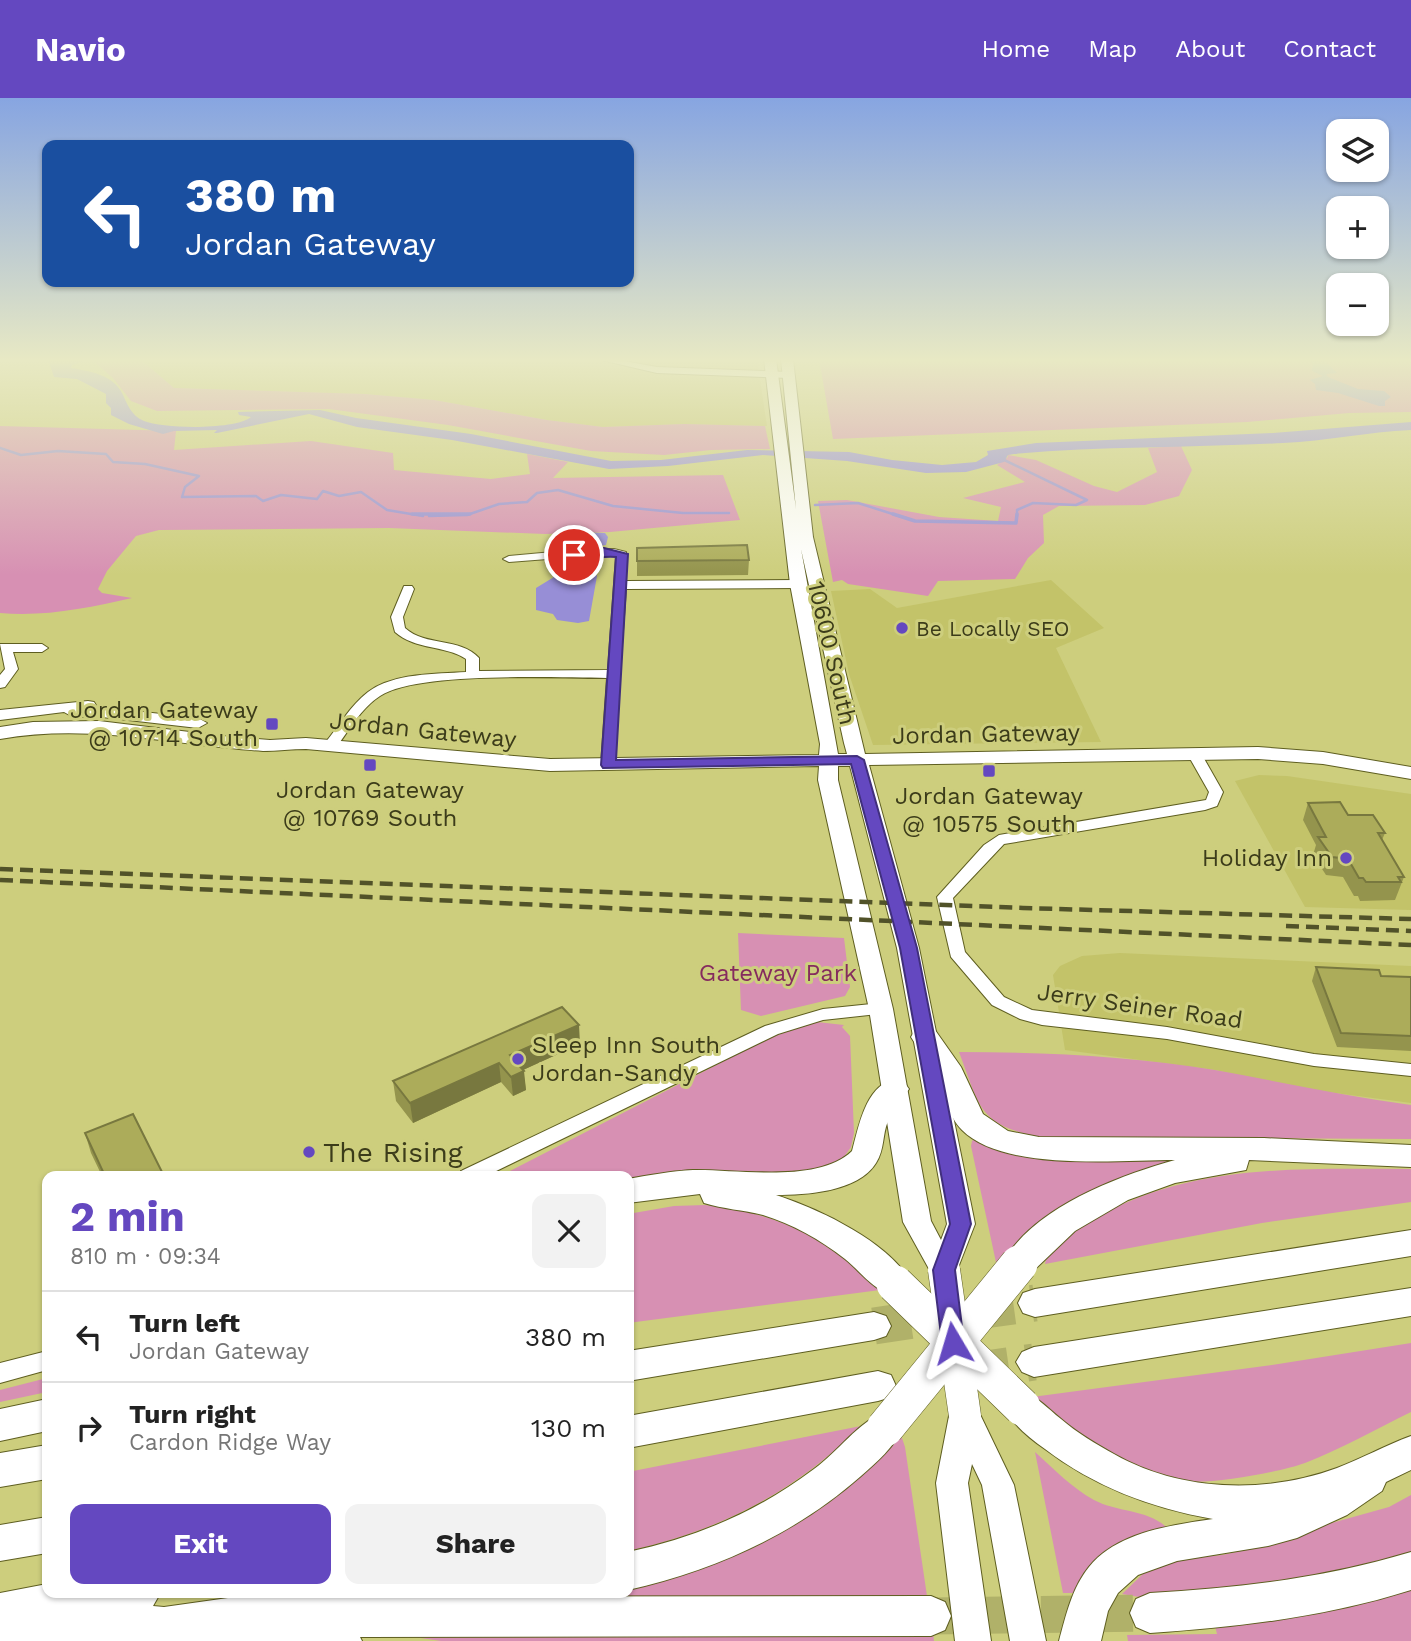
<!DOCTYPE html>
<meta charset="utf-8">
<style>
:root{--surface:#fff;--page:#f2f2f2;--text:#222;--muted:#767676;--line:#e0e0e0;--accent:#6448c0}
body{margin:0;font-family:"Work Sans",sans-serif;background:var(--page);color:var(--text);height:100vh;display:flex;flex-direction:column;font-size:26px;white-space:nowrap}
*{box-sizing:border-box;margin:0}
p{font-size:23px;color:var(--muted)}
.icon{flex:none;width:38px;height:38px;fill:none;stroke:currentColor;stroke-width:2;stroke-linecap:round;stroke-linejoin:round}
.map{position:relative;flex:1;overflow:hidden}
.details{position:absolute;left:42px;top:1073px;width:592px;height:427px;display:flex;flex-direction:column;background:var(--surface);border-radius:14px;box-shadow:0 2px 5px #0004}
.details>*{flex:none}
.guide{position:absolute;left:42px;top:42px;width:592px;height:147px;border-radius:14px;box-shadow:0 2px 5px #0004;background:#1a4fa0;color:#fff;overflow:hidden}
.buttons{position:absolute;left:1326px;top:21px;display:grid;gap:14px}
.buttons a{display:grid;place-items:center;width:63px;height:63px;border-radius:14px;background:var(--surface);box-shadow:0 2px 5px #0004;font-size:35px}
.pin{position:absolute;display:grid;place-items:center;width:60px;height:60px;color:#fff;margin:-30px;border:4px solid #fff;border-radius:50%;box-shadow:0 2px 7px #0007}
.me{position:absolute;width:77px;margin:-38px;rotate:353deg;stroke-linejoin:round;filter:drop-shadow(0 0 5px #0008)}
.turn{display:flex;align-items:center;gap:24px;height:147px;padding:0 28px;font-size:32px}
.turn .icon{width:91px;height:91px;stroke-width:2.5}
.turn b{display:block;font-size:49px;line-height:60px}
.round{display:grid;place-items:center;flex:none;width:74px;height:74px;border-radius:14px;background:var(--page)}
.headline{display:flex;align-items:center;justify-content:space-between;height:119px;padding:0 28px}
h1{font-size:42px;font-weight:700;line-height:52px;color:var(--accent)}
.cta{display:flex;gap:14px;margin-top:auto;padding:14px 28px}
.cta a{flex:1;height:80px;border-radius:14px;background:var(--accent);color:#fff;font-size:28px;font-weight:700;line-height:80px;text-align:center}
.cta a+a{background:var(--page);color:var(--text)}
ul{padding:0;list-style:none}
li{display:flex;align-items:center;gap:21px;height:91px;padding:0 28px;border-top:2px solid var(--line)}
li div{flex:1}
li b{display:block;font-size:26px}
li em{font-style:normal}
header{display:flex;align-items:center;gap:42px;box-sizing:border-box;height:98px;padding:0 35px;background:var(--accent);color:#fff}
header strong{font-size:33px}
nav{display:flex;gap:38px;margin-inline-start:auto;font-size:24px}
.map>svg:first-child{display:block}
</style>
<header>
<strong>Navio</strong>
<nav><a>Home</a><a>Map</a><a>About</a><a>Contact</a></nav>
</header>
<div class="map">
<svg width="1411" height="1543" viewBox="0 0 1411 1543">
<rect width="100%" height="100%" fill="#cdce7d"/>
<!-- built -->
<path fill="#c3c369" d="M140 261H757L767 328 684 326 603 329 547 322 434 302 365 296 174 290Z
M1051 482 1104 530 1056 550 1101 644 873 647 849 576 831 493 870 491 897 510Z
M1259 677 1287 678 1411 696V812L1305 809 1235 683Z
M1120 855 1411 868V1005L1297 990 1215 972 1065 952 1053 877 1060 868 1082 858Z"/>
<!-- green -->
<path fill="#d790b3" d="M91 261H140L174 290 365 296 434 302 547 322 603 329 684 326 765 328 770 351 711 352 664 357 591 353 448 327 329 311 157 313 131 303 113 280Z
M819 261H1411V314L1349 315 1247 324 833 341Z
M0 328 176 333 174 352 311 343 393 355 394 372 491 381 530 376 527 356 568 364 553 380 723 377 740 422 610 434 545 436 389 430 159 432 136 438 107 473 98 491 102 495 132 500C89 510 44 519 0 515Z
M1181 348 1192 372 1179 398 1145 407 1059 408 1043 417 1044 445 1028 460 1015 481 938 483 928 498 848 486 842 482 833 484 818 403 847 402 939 419 998 423 1001 409 963 400 1025 384 997 367 1008 359V357L1036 362 1094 388 1117 394 1157 374 1148 350Z
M738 835 844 840 850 889 845 898 761 918 741 912Z
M817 924 844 927 842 929 850 938 854 1035 851 1049 844 1059 847 1061 821 1073 628 1083V1078H500L771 939Z
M959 954C1045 954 1130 958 1215 972 1281 984 1345 998 1411 1007V1041L1042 1039C978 1028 980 1009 959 954Z
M978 1038 1175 1062 1123 1079 1090 1094 997 1169 971 1048 972 1043Z
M1411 1071V1104L1262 1125 1045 1166C1048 1151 1069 1137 1081 1129 1181 1064 1297 1071 1411 1071Z
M705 1107C778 1115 829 1139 880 1192L628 1225V1116L674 1108Z
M1411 1245V1314C1376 1331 1341 1351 1305 1365 1280 1374 1210 1387 1184 1383 1148 1377 1097 1352 1068 1331 1055 1322 1044 1309 1032 1299L1272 1267Z
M47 1280V1294L0 1304V1292Z
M861 1328C795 1394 719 1433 628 1453V1374Z
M901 1337 905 1349 927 1498 625 1500 628 1491C708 1472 788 1441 851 1387 869 1372 885 1353 901 1337Z
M1035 1354C1054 1371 1072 1390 1094 1402 1118 1415 1151 1411 1169 1432L1079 1495H1063Z
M1411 1397V1459L1297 1488 1145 1500 1122 1496 1146 1473 1181 1461 1222 1457 1293 1442 1328 1426 1389 1409Z
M1411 1489V1543H1128L1127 1537 1217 1536 1215 1528Z
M933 1535 934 1543H441L394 1536Z"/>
<!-- water -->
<path fill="#978ed6" d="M48 261H90L72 267 71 270C90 273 113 277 122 295 127 305 131 318 144 323 164 331 235 332 251 319L239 317 238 314 320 312 356 320 471 336 611 363 661 362 747 352 849 354 892 362 942 367 976 364 988 357 987 353 1036 345 1273 335 1411 324V332C1368 334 1326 343 1283 345 1193 350 1103 348 1014 356L1008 357 1004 364 966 374 926 375 847 363 763 357 668 368 609 371 452 342 357 329 309 316 217 335H214L217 332 174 333 163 336 129 326 111 317V310L106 305V296L77 281 54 279Z
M1307 261H1323L1337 275 1326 276 1328 279 1358 291 1384 293 1391 299 1385 303V308H1379L1338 295 1316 292 1315 286 1310 282 1323 278 1312 273 1313 266Z
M568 434 605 435 608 439 606 447 573 451 566 443Z
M578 466 594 473 597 478 589 523 578 525 557 522 553 516 536 512V490L554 479H576L566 470Z"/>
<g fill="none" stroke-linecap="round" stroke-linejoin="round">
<!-- stream-far1 -->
<path stroke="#978ed6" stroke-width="2.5" d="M0 350 21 357 58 353 106 356 113 364 145 366 199 378 185 389 182 399 256 398 263 403 281 397 317 401 323 393 339 398 361 394 387 412 423 418
M1000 360 1087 402 1076 407 1033 405 1017 412V418
M815 407 858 405 899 418
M429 418 467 417 499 406 527 404 537 395 558 392 613 408 683 415H729"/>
<!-- stream -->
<path stroke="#978ed6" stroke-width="3.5" d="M412 416H470
M893 416 915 423 1016 425 1017 416"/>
<!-- highway-tunnel -->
<path stroke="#b0b169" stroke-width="37" stroke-dasharray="37 18" stroke-linecap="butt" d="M977 1213 1035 1205
M874 1228 941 1218
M972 1273 1034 1264
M931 1518 1150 1515"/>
<!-- minor casing -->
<g stroke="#5e5e20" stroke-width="2">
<path id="minor" d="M597 261H613L657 269 789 274 793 277 789 280 657 275Z
M586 451H614L626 454V483L798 482 804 486 798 490 626 491 613 670H603L601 667 607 580C558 580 417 573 380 598 361 610 348 634 335 651H325L323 648 325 645C339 628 351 607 368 594 393 575 436 576 466 574V561C445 547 415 552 395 534L391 519 404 488H412L414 491 403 519 405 530C426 549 460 539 479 560V573L608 572 616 458H586L509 464 503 461 509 458Z
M0 546H42L48 550 42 554H13L18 571 5 589 0 590V577L5 571Z
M1195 653 1202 657 1223 694 1217 708 1205 712 1004 746 953 800 965 854 1004 899 1032 912 1167 929 1314 956 1411 966V978L1314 968 1167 941 1042 927 1020 921 992 907 951 859 937 799 984 747 999 737 1206 702 1209 694 1188 657Z
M881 905 887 907 890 911 887 915 823 922 778 936 486 1078H458L461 1073 765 928 823 911Z
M47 1253V1272L0 1285V1265Z"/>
</g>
<!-- major casing -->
<g stroke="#5e5e20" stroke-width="2">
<path id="major" d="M764 261H776L796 411 781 261H793L813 439 865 656 1258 649 1323 654 1411 669V681L1323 666 1258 661 869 667 919 850 975 1126 954 1180 944 1183 934 1180 903 1124 869 911 818 682 819 668 550 673 306 651C292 651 277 653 263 653 172 647 91 625 0 641V629L33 624 99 623 231 639 270 642 306 640 550 661 819 657 820 646 790 486ZM801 451 844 645 847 656H838ZM838 668H850L897 850 947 1126 941 1142 931 1123 893 911 838 682Z
M88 603 94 604 97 609 198 620 207 625 198 630 102 619H73L64 614 0 622V612Z
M965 1304 976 1308 1014 1387 1046 1543H1010L982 1387 972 1366 968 1385 991 1543H955L936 1385 949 1318 954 1308Z"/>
</g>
<!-- highway casing -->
<g stroke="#5e5e20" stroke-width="2">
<path id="highway" d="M925 930 935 932 961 969 983 1016 1008 1033 1039 1039 1264 1040 1411 1047V1069L1249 1062 1246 1072 1175 1085 1128 1102 1075 1133 1031 1175 1019 1179 1007 1175 1002 1166C1032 1110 1118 1078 1175 1062 1118 1062 1004 1074 962 1032 948 1018 945 997 938 979 931 965 919 952 911 939L915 932Z
M894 981 904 984 909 991C902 1002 893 1012 888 1023 882 1037 885 1051 876 1065 858 1094 806 1097 776 1097 819 1111 890 1144 912 1186L907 1195C881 1204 864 1176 845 1161 821 1142 792 1126 763 1117 743 1112 723 1111 704 1105L700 1096 628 1105V1081C650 1077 671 1073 693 1072 738 1071 818 1086 852 1053 859 1028 865 989 894 981Z
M1411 1132V1158L1035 1219 1023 1215 1018 1205 1023 1195 1035 1191Z
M1411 1190V1218L1034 1279 1022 1274 1016 1264 1022 1254 1034 1249Z
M874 1214 886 1218 891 1228 886 1238 874 1242 628 1283V1253Z
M878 1273 891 1277 896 1288 891 1299 878 1303 628 1350V1318Z
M1022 1293C1038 1299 1047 1310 1061 1321 1077 1335 1096 1346 1114 1356 1181 1394 1266 1396 1337 1370 1363 1360 1386 1347 1411 1338V1372L1386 1384 1382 1393 1347 1417 1297 1440 1268 1448 1177 1463 1138 1477 1118 1495 1108 1513 1101 1543H1059C1066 1517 1072 1490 1089 1469 1117 1434 1172 1427 1213 1421 1151 1410 1095 1389 1045 1351 1029 1340 1012 1326 1004 1309L1009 1298Z
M47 1301V1333L0 1343V1311Z
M885 1314 898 1319 903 1330C894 1349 877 1364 861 1378 794 1437 715 1472 628 1492V1454C697 1439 757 1414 814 1371 838 1354 858 1324 885 1314Z
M47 1347V1381L0 1389V1355Z
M47 1419V1455L0 1463V1427Z
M1411 1454V1492C1326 1519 1239 1529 1150 1535L1136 1529 1130 1515 1136 1501 1150 1495C1239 1490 1325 1480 1411 1454Z
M47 1486V1494H161L153 1508 164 1509 235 1499 931 1498 945 1504 951 1518 945 1532 931 1538 360 1539 362 1543H0V1495Z"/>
</g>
<!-- minor -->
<use href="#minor" fill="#fff" fill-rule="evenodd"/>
<!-- major -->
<use href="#major" fill="#fff" fill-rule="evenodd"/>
<!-- highway -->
<use href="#highway" fill="#fff" fill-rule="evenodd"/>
<!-- rail -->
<path stroke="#515229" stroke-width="4.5" stroke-dasharray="13 7" stroke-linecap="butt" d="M0 771 1023 810 1411 821
M0 782 1411 847
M1286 828 1411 833"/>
<!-- major-bridge casing -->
<g stroke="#5e5e20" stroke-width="33" stroke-linecap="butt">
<path id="major-bridge" d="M944 1172 965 1318"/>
</g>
<!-- highway-bridge casing -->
<g stroke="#5e5e20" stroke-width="38" stroke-linecap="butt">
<path id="highway-bridge" d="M895 1186 1022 1309
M885 1330 1019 1166"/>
</g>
<!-- major-bridge -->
<use href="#major-bridge" stroke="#fff" stroke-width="32"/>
<!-- highway-bridge -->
<use href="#highway-bridge" stroke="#fff" stroke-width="37"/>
</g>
<!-- wall -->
<path fill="#94944d" d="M749 462 748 477 637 478V463Z
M1308 705 1348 717 1385 735 1382 742 1404 779 1395 802 1360 803 1358 798H1354L1343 779 1326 777 1313 757 1316 747 1303 722Z
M1316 869 1381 878 1411 879V953L1337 949 1312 883Z
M580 946 523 972 526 992 513 998 501 984 413 1025 396 1003 393 983Z
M85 1035 164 1078H102L91 1055Z"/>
<!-- shaded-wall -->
<path fill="#78783f" d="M579 927 580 946 512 977 510 957Z
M499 965 501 984 413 1025 410 1005Z
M524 973 526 992 513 998 511 979Z"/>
<!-- building -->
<path fill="#acac5a" stroke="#78783f" stroke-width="2" d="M747 447 749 462 637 463V450Z
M1340 704 1348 717H1373L1385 735H1378L1404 779H1398L1401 784H1366L1363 780H1359L1348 761 1332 759 1318 739H1326L1308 705Z
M1316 869 1379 872 1381 878 1411 879V938L1341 935Z
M562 909 579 927 510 957 524 973 511 979 499 965 410 1005 393 983Z
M133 1016 164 1078H105L85 1035Z"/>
<!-- sky -->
<linearGradient id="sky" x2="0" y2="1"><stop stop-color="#87a5e1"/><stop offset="0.55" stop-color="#e8e9c4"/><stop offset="1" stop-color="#e8e9c4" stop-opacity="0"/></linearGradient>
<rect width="1411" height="477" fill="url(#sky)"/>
<!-- route -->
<path fill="#6448c0" stroke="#412f7d" stroke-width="2" d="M604 450 628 456 616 662 857 658 864 662 917 850 971 1126 955 1172 964 1245 961 1252 953 1255 945 1252 942 1245 933 1172 950 1126 900 850 851 666 603 670 601 667 616 459C602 457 580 464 569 457L574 453Z"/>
<!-- markers -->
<g fill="#6448c0" stroke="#cdce7d" stroke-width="2.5">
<circle cx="902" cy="530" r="7"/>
<rect x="265" y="619" width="14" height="14" rx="3.5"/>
<rect x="363" y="660" width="14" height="14" rx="3.5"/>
<rect x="982" y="666" width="14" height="14" rx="3.5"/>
<circle cx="1346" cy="760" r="7"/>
<circle cx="518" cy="961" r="7"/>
<circle cx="309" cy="1054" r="7"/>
</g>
<g text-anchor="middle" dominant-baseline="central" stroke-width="6" stroke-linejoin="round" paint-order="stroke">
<!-- far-poi labels -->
<g font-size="21" fill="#3c3c1a" stroke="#cdce7d" text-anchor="start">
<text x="916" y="530">Be Locally SEO</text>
</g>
<!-- street labels -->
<g font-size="24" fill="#3c3c1a" stroke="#cdce7d">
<text transform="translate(832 555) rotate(77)">10600 South</text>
<text transform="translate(423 632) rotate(6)">Jordan Gateway</text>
<text transform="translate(986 636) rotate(-1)">Jordan Gateway</text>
<text transform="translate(1140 908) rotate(8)">Jerry Seiner Road</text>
</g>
<!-- poi labels -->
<g font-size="24" fill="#3c3c1a" stroke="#cdce7d" text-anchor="end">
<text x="258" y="612">Jordan Gateway<tspan x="258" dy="28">@ 10714 South</tspan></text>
<text x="370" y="692" text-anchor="middle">Jordan Gateway<tspan x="370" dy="28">@ 10769 South</tspan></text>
<text x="989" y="698" text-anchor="middle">Jordan Gateway<tspan x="989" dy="28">@ 10575 South</tspan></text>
<text x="1332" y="760">Holiday Inn</text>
<text x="532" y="947" text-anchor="start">Sleep Inn South<tspan x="532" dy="28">Jordan-Sandy</tspan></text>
</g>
<!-- park labels -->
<g font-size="24" fill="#852b5e" stroke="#cdce7d">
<text x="778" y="875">Gateway Park</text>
</g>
<!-- near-poi labels -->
<g font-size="28" fill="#3c3c1a" stroke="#cdce7d" text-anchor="start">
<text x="323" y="1054">The Rising</text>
</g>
</g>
</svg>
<div class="buttons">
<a><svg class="icon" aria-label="layers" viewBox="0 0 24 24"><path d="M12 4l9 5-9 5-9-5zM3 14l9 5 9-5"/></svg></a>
<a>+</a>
<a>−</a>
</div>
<div class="pin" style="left:574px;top:457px;background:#d93025"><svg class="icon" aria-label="arrive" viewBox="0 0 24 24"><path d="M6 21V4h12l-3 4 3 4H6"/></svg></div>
<svg class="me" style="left:953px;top:1245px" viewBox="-20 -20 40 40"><path d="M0-17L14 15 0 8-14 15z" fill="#6448c0" stroke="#fff" stroke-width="4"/></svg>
<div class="guide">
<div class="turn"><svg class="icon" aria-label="left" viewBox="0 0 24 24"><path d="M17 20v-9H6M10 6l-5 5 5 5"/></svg><div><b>380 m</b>Jordan Gateway</div></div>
</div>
<section class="details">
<div class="headline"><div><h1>2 min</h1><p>810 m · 09:34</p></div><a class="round"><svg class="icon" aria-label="close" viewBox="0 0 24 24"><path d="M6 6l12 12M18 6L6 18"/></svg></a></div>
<ul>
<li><svg class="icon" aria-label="left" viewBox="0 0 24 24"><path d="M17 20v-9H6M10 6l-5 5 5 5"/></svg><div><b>Turn left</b><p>Jordan Gateway</p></div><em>380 m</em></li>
<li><svg class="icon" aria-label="right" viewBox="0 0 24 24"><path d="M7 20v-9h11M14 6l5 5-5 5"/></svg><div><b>Turn right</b><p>Cardon Ridge Way</p></div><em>130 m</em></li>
</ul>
<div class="cta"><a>Exit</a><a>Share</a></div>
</section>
</div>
